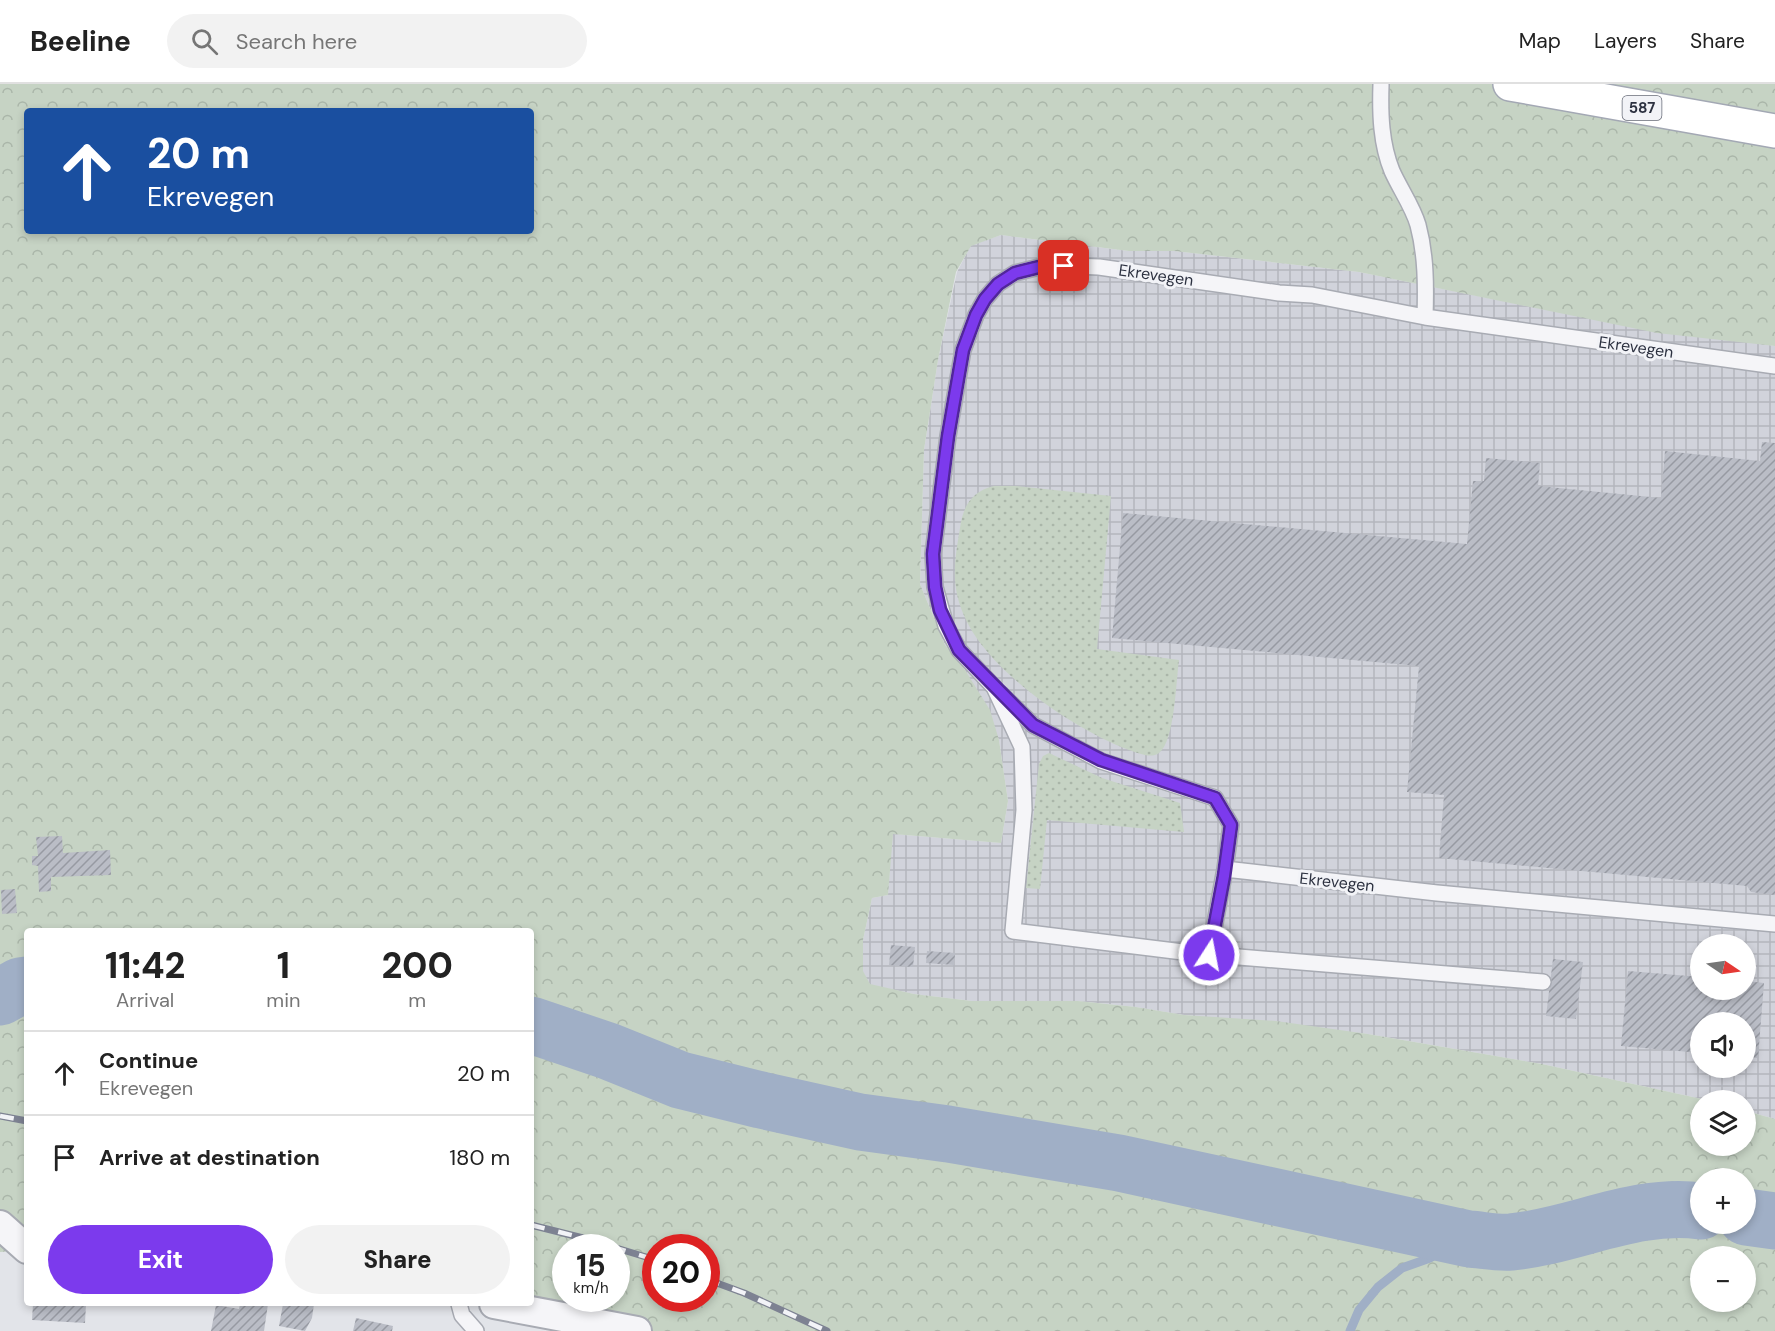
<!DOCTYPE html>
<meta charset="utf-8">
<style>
:root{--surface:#fff;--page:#f2f2f2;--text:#222;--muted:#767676;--line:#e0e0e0;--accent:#7c3aed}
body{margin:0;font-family:"DM Sans",sans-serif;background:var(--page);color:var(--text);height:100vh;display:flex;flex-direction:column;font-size:22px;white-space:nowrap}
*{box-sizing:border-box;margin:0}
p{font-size:20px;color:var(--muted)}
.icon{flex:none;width:33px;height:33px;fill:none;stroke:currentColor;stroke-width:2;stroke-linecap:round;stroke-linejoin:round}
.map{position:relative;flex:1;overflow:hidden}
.sheet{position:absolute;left:24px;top:844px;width:510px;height:378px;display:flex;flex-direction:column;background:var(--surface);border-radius:6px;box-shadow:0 3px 9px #0003}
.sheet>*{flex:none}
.guide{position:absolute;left:24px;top:24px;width:510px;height:126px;border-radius:6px;box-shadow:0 3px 9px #0003;background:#1a4fa0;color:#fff;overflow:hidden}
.needle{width:39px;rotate:103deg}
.fabs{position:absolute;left:1690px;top:850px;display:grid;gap:12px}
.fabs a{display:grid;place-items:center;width:66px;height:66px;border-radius:50%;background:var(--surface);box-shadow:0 3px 9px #0003;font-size:30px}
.speed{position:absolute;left:552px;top:1150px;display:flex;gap:12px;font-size:30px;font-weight:700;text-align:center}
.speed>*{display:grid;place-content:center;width:78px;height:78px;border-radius:50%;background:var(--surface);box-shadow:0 3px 9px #0003;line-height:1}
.speed small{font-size:15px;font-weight:400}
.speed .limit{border:9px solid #d22;background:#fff;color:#111}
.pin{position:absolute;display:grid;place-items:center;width:51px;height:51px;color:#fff;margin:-26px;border-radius:12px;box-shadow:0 3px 9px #0006}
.me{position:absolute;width:66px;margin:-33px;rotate:11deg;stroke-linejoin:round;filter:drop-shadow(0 0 4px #0008)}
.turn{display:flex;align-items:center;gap:21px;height:126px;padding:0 24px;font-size:27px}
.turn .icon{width:78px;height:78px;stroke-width:2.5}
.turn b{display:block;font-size:42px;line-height:51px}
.eta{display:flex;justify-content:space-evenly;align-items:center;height:102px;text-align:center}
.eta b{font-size:36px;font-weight:800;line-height:42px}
.primary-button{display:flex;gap:12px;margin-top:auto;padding:12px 24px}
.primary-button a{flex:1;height:69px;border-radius:36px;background:var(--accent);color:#fff;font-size:24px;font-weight:800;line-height:69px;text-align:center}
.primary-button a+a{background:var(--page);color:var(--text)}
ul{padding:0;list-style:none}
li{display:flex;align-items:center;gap:18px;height:84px;padding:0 24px;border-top:2px solid var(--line)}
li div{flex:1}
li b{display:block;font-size:22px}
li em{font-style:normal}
header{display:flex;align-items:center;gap:36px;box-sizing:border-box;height:84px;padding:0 30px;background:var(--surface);border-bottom:2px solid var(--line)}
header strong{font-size:28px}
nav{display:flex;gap:33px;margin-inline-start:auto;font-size:21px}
.search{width:420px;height:54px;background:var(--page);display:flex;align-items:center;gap:15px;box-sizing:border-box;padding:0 21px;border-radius:33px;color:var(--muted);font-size:22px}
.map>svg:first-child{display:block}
</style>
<header>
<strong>Beeline</strong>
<div class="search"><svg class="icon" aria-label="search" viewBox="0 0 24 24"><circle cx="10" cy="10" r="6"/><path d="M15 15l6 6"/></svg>Search here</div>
<nav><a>Map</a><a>Layers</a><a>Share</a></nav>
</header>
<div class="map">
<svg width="1775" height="1247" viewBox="0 0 1775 1247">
<defs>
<pattern id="industrial-grid" width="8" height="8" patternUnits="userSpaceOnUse" patternTransform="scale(1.5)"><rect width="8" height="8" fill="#d1d3db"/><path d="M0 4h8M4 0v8" fill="none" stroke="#b4b6bd"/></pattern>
<pattern id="grass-dots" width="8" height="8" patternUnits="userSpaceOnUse" patternTransform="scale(1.5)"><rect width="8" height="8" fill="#c6d3c4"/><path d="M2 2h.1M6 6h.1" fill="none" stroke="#aab6a9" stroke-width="1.8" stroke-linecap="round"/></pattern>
<pattern id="forest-crowns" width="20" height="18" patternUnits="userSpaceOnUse" patternTransform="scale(1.5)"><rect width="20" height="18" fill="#c6d3c4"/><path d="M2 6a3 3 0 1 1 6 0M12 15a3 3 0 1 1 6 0" fill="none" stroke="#aab6a9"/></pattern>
<pattern id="building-hatch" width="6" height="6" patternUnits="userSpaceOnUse" patternTransform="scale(1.5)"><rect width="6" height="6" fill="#babdc6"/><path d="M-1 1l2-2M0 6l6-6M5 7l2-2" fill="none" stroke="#979aa2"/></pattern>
</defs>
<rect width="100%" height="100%" fill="#e2e4e9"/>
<!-- industrial -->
<path fill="url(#industrial-grid)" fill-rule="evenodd" d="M1001 151 1129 167H1174L1359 188 1537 224 1775 262V1035L1746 1027V1017H1711L1542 980 1368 950 1184 931 1136 923 1078 917H972L914 910 870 901 863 888V856L872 814 888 811 892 750 1001 759 1008 717 999 656 965 586 945 561 920 500 924 366 938 276 957 188 971 161ZM1701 861H1746V906H1701ZM1701 939H1746V984H1701Z"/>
<!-- grass -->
<path fill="url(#grass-dots)" d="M994 402H1015L1111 412 1097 565 1179 576C1176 596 1175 657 1159 669 1151 675 1138 669 1129 666 1075 646 993 590 967 538 950 504 954 480 960 444 963 422 972 407 994 402Z
M1049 669 1102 694 1180 719 1184 748 1047 736 1040 805 1026 804 1039 680 1043 672Z"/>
<!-- forest -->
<path fill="url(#forest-crowns)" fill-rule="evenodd" d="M0 0H1775V262L1657 249 1359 188 1174 167H1129L1001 151 971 162 956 188 938 276 924 366 920 500 945 561 965 586 990 626 999 656 1008 717 1001 759 893 750 888 811 872 814 863 856V887L870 900 914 910 972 917H1078L1136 923 1184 931 1276 937 1368 950 1542 980 1711 1017H1701V1062H1746V1027L1775 1035V1247H637L531 1220V848H27V1166L0 1168ZM27 27H531V147H27ZM1701 1095H1746V1140H1701ZM566 1164H616V1215H566ZM656 1164H706V1215H656ZM1701 1173H1746V1218H1701Z"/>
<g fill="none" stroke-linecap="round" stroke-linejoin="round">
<!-- stream -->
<path stroke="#a0afc6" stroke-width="9" d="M1350 1247 1359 1226 1378 1203 1402 1184 1430 1174 1455 1158 1469 1155"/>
<!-- river -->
<path stroke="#a0afc6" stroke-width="57" d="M0 913 20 902 27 901
M531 941 608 967 680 996 761 1016 860 1038 948 1050 1119 1079 1469 1155C1483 1156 1497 1159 1511 1158 1575 1152 1635 1118 1701 1127
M1746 1133 1775 1137"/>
</g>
<!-- building -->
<path fill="url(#building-hatch)" d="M1762 358 1775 359V811L1751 808 1747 802 1439 774 1444 711 1407 708 1419 582 1112 554 1123 429 1467 460 1473 397H1484L1486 374 1540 379 1538 402 1661 414 1665 367 1760 377Z
M62 752 63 769 110 766 111 791 51 793V807L39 808 38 782 32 781V772H38L36 753Z
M15 805 17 829 2 830 1 806Z
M1727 853 1739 854 1738 861H1727Z
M891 861 915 863 913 883 889 881Z
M927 867 955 869 954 881 926 879Z
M1553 875 1583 878 1576 935 1546 932Z
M1628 887 1701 893V906H1746V897L1764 899 1758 974 1746 973V939H1701V969L1621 962Z
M33 1220H86L85 1239 32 1236Z
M240 1220H268L264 1247H211L216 1221 239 1225Z
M283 1220H314L312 1234 305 1247 279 1242Z
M356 1234 393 1242 392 1247H353Z"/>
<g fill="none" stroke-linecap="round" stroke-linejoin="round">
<!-- service casing -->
<g stroke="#a8abb3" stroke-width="18">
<path id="service" d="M1381 1C1380 30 1381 60 1392 87 1400 105 1413 123 1418 141 1426 171 1426 202 1425 233
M1001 610 1033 641 1101 677 1215 714 1231 741 1225 785 1437 809 1775 840
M1209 871 1225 785
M1543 898 1191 869 1013 847 1024 726 1022 663 994 603 959 566 946 542 935 503 933 470 948 352 963 266 976 231 985 215 998 200 1015 189 1047 181 1099 183 1279 209 1312 211 1425 233 1775 282
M459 1220 462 1231 476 1247"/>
</g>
<!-- minor casing -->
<g stroke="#a8abb3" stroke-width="32">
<path id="minor" d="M0 1141 27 1165
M494 1220 637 1247"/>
</g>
<!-- primary casing -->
<g stroke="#a3a8b4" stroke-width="36">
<path id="primary" d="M1510 0 1775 47"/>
</g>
<!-- service -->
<use href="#service" stroke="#f5f5f8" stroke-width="15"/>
<!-- minor -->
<use href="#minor" stroke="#f5f5f8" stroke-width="28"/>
<!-- primary -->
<use href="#primary" stroke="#fff" stroke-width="33"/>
<!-- rail casing -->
<g stroke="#7d8292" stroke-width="7">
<path id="rail" d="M0 1032 27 1037
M531 1141 583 1154 656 1176
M706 1195 744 1209 827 1247"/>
</g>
<!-- rail -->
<use href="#rail" stroke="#f2f3f7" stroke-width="4.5" stroke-dasharray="14" stroke-linecap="butt"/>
</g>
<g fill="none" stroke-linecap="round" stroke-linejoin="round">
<!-- route casing -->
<g stroke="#51269a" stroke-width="15">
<path id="route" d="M1064 182 1047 181 1015 189 998 200 985 215 976 231 963 266 948 352 933 470 935 503 940 526 959 566 1033 641 1101 676 1215 714 1231 741 1224 792 1209 871"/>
</g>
<!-- route -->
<use href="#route" stroke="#7c3aed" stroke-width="10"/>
</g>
<g text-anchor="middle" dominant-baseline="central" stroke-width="6" stroke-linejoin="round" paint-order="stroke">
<!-- shield labels -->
<rect fill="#f2f3f7" stroke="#676b77" stroke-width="1.5" x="1622.5" y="12" width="39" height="24" rx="4.5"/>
<g font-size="15" font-weight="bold" fill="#2c3140">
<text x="1642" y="24">587</text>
</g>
<!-- street labels -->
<g font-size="16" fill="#2c3140" stroke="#f2f3f7">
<text transform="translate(1156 191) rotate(8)">Ekrevegen</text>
<text transform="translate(1636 263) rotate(8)">Ekrevegen</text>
<text transform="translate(1337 798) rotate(6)">Ekrevegen</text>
</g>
</g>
</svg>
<div class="fabs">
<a><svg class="needle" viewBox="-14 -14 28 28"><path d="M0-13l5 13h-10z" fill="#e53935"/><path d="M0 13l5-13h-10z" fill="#767676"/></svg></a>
<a><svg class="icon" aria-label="sound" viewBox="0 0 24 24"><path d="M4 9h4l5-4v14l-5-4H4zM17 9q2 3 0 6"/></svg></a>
<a><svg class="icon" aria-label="layers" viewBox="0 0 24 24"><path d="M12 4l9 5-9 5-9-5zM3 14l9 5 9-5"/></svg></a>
<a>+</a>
<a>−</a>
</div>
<div class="speed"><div>15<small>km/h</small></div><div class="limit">20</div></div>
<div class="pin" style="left:1064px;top:182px;background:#d93025"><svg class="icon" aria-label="arrive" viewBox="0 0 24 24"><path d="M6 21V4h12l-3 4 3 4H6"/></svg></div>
<svg class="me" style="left:1209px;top:871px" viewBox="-20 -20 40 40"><circle r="17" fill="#7c3aed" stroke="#fff" stroke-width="3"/><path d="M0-11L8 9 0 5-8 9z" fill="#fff"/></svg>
<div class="guide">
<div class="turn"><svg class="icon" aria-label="ahead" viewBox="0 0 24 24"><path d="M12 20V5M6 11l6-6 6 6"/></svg><div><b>20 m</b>Ekrevegen</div></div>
</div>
<section class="sheet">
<div class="eta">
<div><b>11:42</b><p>Arrival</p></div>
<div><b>1</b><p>min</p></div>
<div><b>200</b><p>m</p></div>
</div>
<ul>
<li><svg class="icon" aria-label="ahead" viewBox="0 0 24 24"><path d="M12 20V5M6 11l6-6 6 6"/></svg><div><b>Continue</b><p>Ekrevegen</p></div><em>20 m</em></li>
<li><svg class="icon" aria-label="arrive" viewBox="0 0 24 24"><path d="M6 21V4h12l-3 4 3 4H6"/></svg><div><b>Arrive at destination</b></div><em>180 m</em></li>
</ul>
<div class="primary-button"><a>Exit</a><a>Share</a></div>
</section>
</div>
